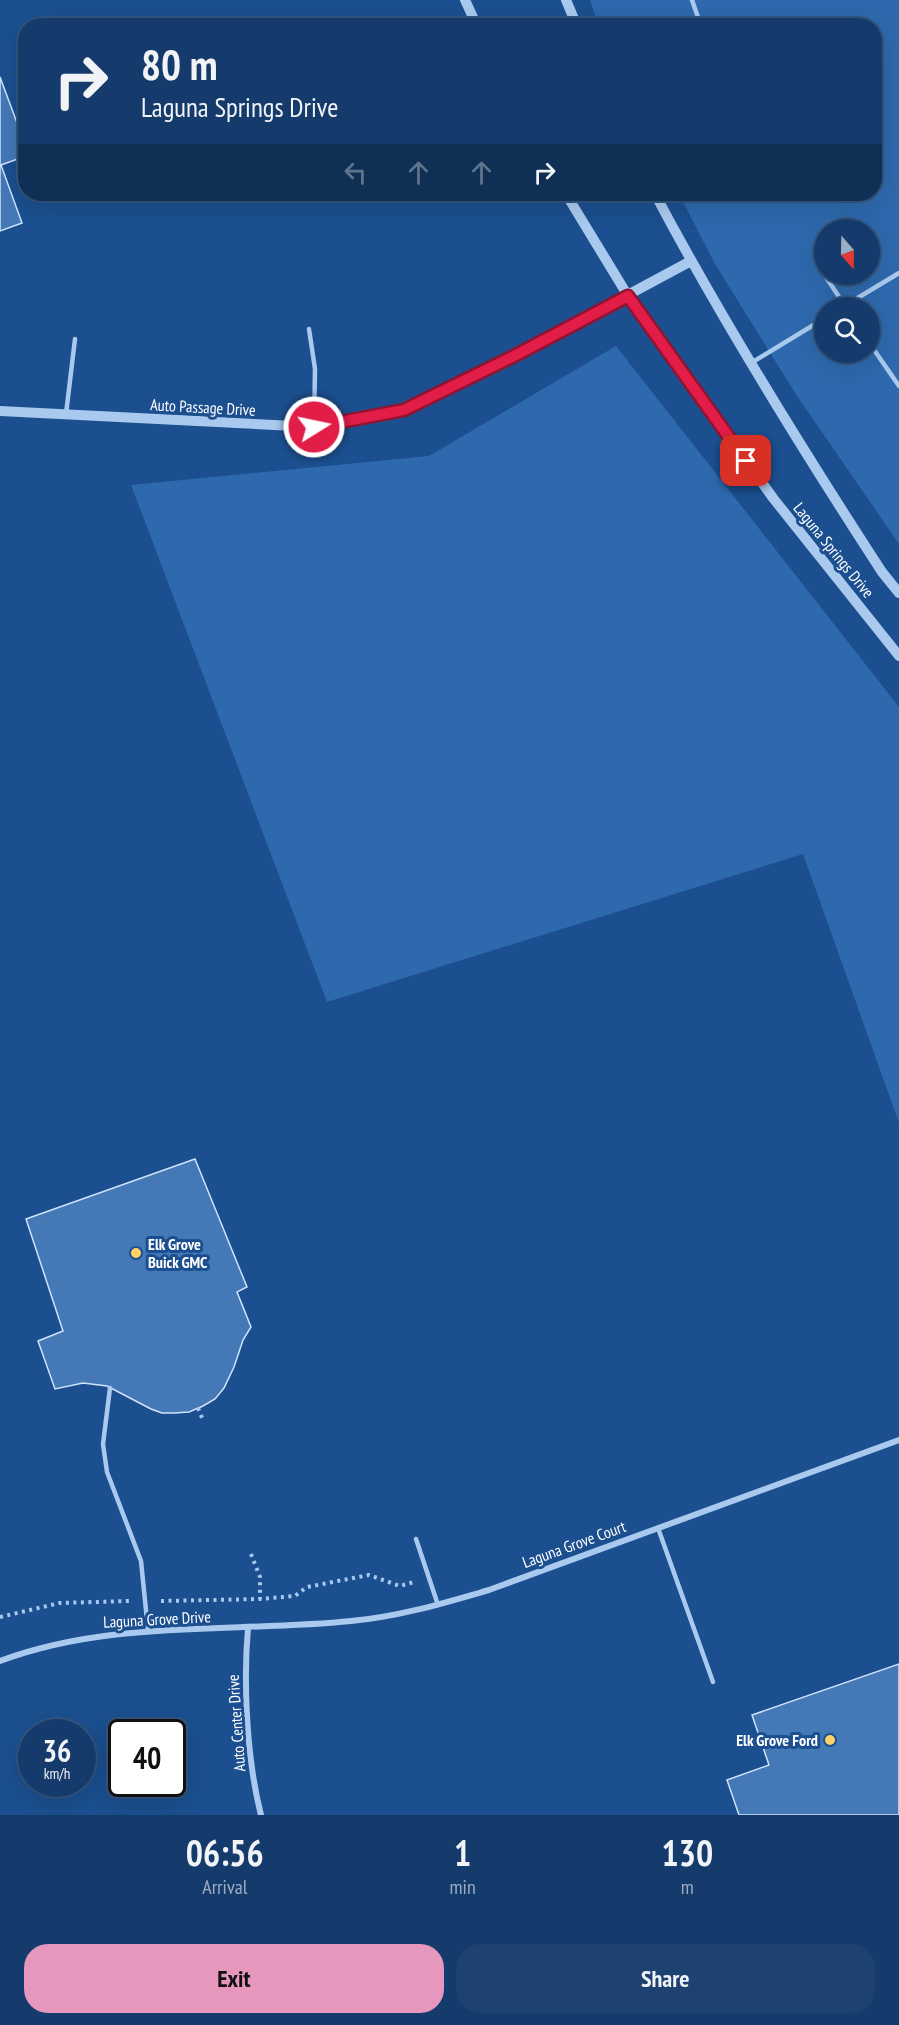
<!DOCTYPE html>
<style>
:root{--surface:#143b6b;--page:#1d4271;--text:#f1f3f6;--muted:#9dadc1;--line:#33557e;--accent:#e797bd}
body{margin:0;font-family:"PT Sans Narrow",sans-serif;background:var(--page);color:var(--text);height:100vh;display:flex;flex-direction:column;font-size:22px;white-space:nowrap}
*{box-sizing:border-box;margin:0}
p{font-size:20px;color:var(--muted)}
.icon{flex:none;width:33px;height:33px;fill:none;stroke:currentColor;stroke-width:2;stroke-linecap:round;stroke-linejoin:round}
.map{position:relative;height:1815px;overflow:hidden}
.details{display:flex;flex-direction:column;background:var(--surface);flex:1}
.details>*{flex:none}
.banner{position:absolute;left:18px;top:18px;width:864px;height:183px;border-radius:24px;box-shadow:0 6px 24px #0002,0 0 0 2px var(--line);background:#143b6b;color:var(--text);overflow:hidden}
.needle{width:39px;rotate:160deg}
.controls{position:absolute;left:814px;top:219px;display:grid;gap:12px}
.controls a{display:grid;place-items:center;width:66px;height:66px;border-radius:50%;background:var(--surface);box-shadow:0 6px 24px #0002,0 0 0 2px var(--line);font-size:30px}
.speed{position:absolute;left:18px;top:1719px;display:flex;gap:12px;font-size:30px;font-weight:700;text-align:center}
.speed>*{display:grid;place-content:center;width:78px;height:78px;border-radius:50%;background:var(--surface);box-shadow:0 6px 24px #0002,0 0 0 2px var(--line);line-height:1}
.speed small{font-size:15px;font-weight:400}
.speed .limit{border:3px solid #111;border-radius:9px;background:#fff;color:#111}
.pin{position:absolute;display:grid;place-items:center;width:51px;height:51px;color:#fff;margin:-26px;border-radius:12px;box-shadow:0 3px 9px #0006}
.me{position:absolute;width:66px;margin:-33px;rotate:80deg;stroke-linejoin:round;filter:drop-shadow(0 0 4px #0008)}
.turn{display:flex;align-items:center;gap:21px;height:126px;padding:0 24px;font-size:27px}
.turn .icon{width:78px;height:78px;stroke-width:2.5}
.turn b{display:block;font-size:42px;line-height:51px}
.lanes{display:flex;align-items:center;height:57px;padding:0 24px;background:#0003;justify-content:center;gap:30px;direction:ltr}
.lanes .off{opacity:.35}
.eta{display:flex;justify-content:space-evenly;align-items:center;height:102px;text-align:center}
.eta b{font-size:36px;font-weight:800;line-height:42px}
.button{display:flex;gap:12px;margin-top:auto;padding:12px 24px}
.button a{flex:1;height:69px;border-radius:24px;background:var(--accent);color:#111;font-size:24px;font-weight:800;line-height:69px;text-align:center}
.button a+a{background:var(--page);color:var(--text)}
.map>svg:first-child{display:block}
</style>
<div class="map">
<svg width="899" height="1815" viewBox="0 0 899 1815">
<rect width="100%" height="100%" fill="#1b4f8f"/>
<!-- green -->
<path fill="#2e69ad" fill-rule="evenodd" d="M590 0H899V544L797 396 715 264 679 194H874V26L598 25ZM825 230H870V274H825ZM825 308H870V352H825Z
M616 346 899 707V1123L803 854 327 1002 131 485 429 456Z"/>
<!-- building -->
<path fill="#4478b7" stroke="#cfe3fa" stroke-width="1.5" d="M0 77 26 147V156L1 165 22 223 0 231Z
M195 1159 247 1287 237 1292 251 1327 243 1340 234 1367 224 1388 215 1399 203 1406 189 1412 174 1413H162L151 1409 107 1386 83 1383 55 1389 38 1341 63 1331 26 1219Z
M899 1664V1815H739L727 1780 769 1765 752 1715Z"/>
<g fill="none" stroke-linecap="round" stroke-linejoin="round">
<!-- path -->
<path stroke="#a9c9ee" stroke-width="4" stroke-dasharray="3 4.5" stroke-linecap="butt" d="M198 1408 203 1420
M251 1554 260 1577V1599
M161 1601 260 1599 295 1596 307 1587 369 1575 400 1586 414 1582
M0 1617 60 1603 130 1601"/>
<!-- service -->
<path stroke="#a9c9ee" stroke-width="4.5" d="M692 0 701 26
M820 268 845 306
M841 308 899 273
M309 329 315 369 314 427
M870 344 899 386
M751 363 825 318
M66 414 75 339
M110 1388 103 1444 107 1472 141 1561 148 1630
M658 1528 713 1682
M416 1539 438 1605"/>
<!-- minor -->
<path stroke="#a9c9ee" stroke-width="6" d="M248 1628C243 1685 247 1760 261 1815
M0 1661C113 1619 234 1633 351 1621 398 1617 444 1603 489 1590L899 1440"/>
<!-- tertiary -->
<path stroke="#a9c9ee" stroke-width="10" d="M465 0 477 26
M566 0 577 26
M566 194 628 296 773 498 899 656
M655 194C724 324 802 449 882 572L899 593
M0 411 314 427 404 410 516 355 691 261"/>
</g>
<g fill="none" stroke-linecap="round" stroke-linejoin="round">
<!-- route casing -->
<g stroke="#92132f" stroke-width="15">
<path id="route" d="M314 427 404 410 516 355 628 296 746 461"/>
</g>
<!-- route -->
<use href="#route" stroke="#e11d48" stroke-width="10"/>
</g>
<!-- markers -->
<g fill="#ffd166" stroke="#1b4f8f" stroke-width="2">
<circle cx="136" cy="1253" r="6"/>
<circle cx="830" cy="1740" r="6"/>
</g>
<g text-anchor="middle" dominant-baseline="central" stroke-width="6" stroke-linejoin="round" paint-order="stroke">
<!-- street labels -->
<g font-size="16" fill="#fff" stroke="#1b4f8f">
<text transform="translate(203 407) rotate(3)">Auto Passage Drive</text>
<text transform="translate(834 550) rotate(51)">Laguna Springs Drive</text>
<text transform="translate(574 1544) rotate(-20)">Laguna Grove Court</text>
<text transform="translate(157 1619) rotate(-3)">Laguna Grove Drive</text>
<text transform="translate(236 1723) rotate(-94)">Auto Center Drive</text>
</g>
<!-- poi labels -->
<g font-size="16" font-weight="bold" fill="#fff" stroke="#1b4f8f" text-anchor="start">
<text x="148" y="1244">Elk Grove<tspan x="148" dy="18">Buick GMC</tspan></text>
<text x="818" y="1740" text-anchor="end">Elk Grove Ford</text>
</g>
</g>
</svg>
<div class="controls">
<a><svg class="needle" viewBox="-14 -14 28 28"><path d="M0-13l5 13h-10z" fill="#e53935"/><path d="M0 13l5-13h-10z" fill="#9dadc1"/></svg></a>
<a><svg class="icon" aria-label="search" viewBox="0 0 24 24"><circle cx="10" cy="10" r="6"/><path d="M15 15l6 6"/></svg></a>
</div>
<div class="speed"><div>36<small>km/h</small></div><div class="limit">40</div></div>
<div class="pin" style="left:746px;top:461px;background:#d93025"><svg class="icon" aria-label="arrive" viewBox="0 0 24 24"><path d="M6 21V4h12l-3 4 3 4H6"/></svg></div>
<svg class="me" style="left:314px;top:427px" viewBox="-20 -20 40 40"><circle r="17" fill="#e11d48" stroke="#fff" stroke-width="3"/><path d="M0-11L8 9 0 5-8 9z" fill="#fff"/></svg>
<div class="banner">
<div class="turn"><svg class="icon" aria-label="right" viewBox="0 0 24 24"><path d="M7 20v-9h11M14 6l5 5-5 5"/></svg><div><b>80 m</b>Laguna Springs Drive</div></div>
<div class="lanes"><svg class="icon off" aria-label="left" viewBox="0 0 24 24"><path d="M17 20v-9H6M10 6l-5 5 5 5"/></svg><svg class="icon off" aria-label="ahead" viewBox="0 0 24 24"><path d="M12 20V5M6 11l6-6 6 6"/></svg><svg class="icon off" aria-label="ahead" viewBox="0 0 24 24"><path d="M12 20V5M6 11l6-6 6 6"/></svg><svg class="icon" aria-label="right" viewBox="0 0 24 24"><path d="M7 20v-9h11M14 6l5 5-5 5"/></svg></div>
</div>
</div>
<section class="details">
<div class="eta">
<div><b>06:56</b><p>Arrival</p></div>
<div><b>1</b><p>min</p></div>
<div><b>130</b><p>m</p></div>
</div>
<div class="button"><a>Exit</a><a>Share</a></div>
</section>
